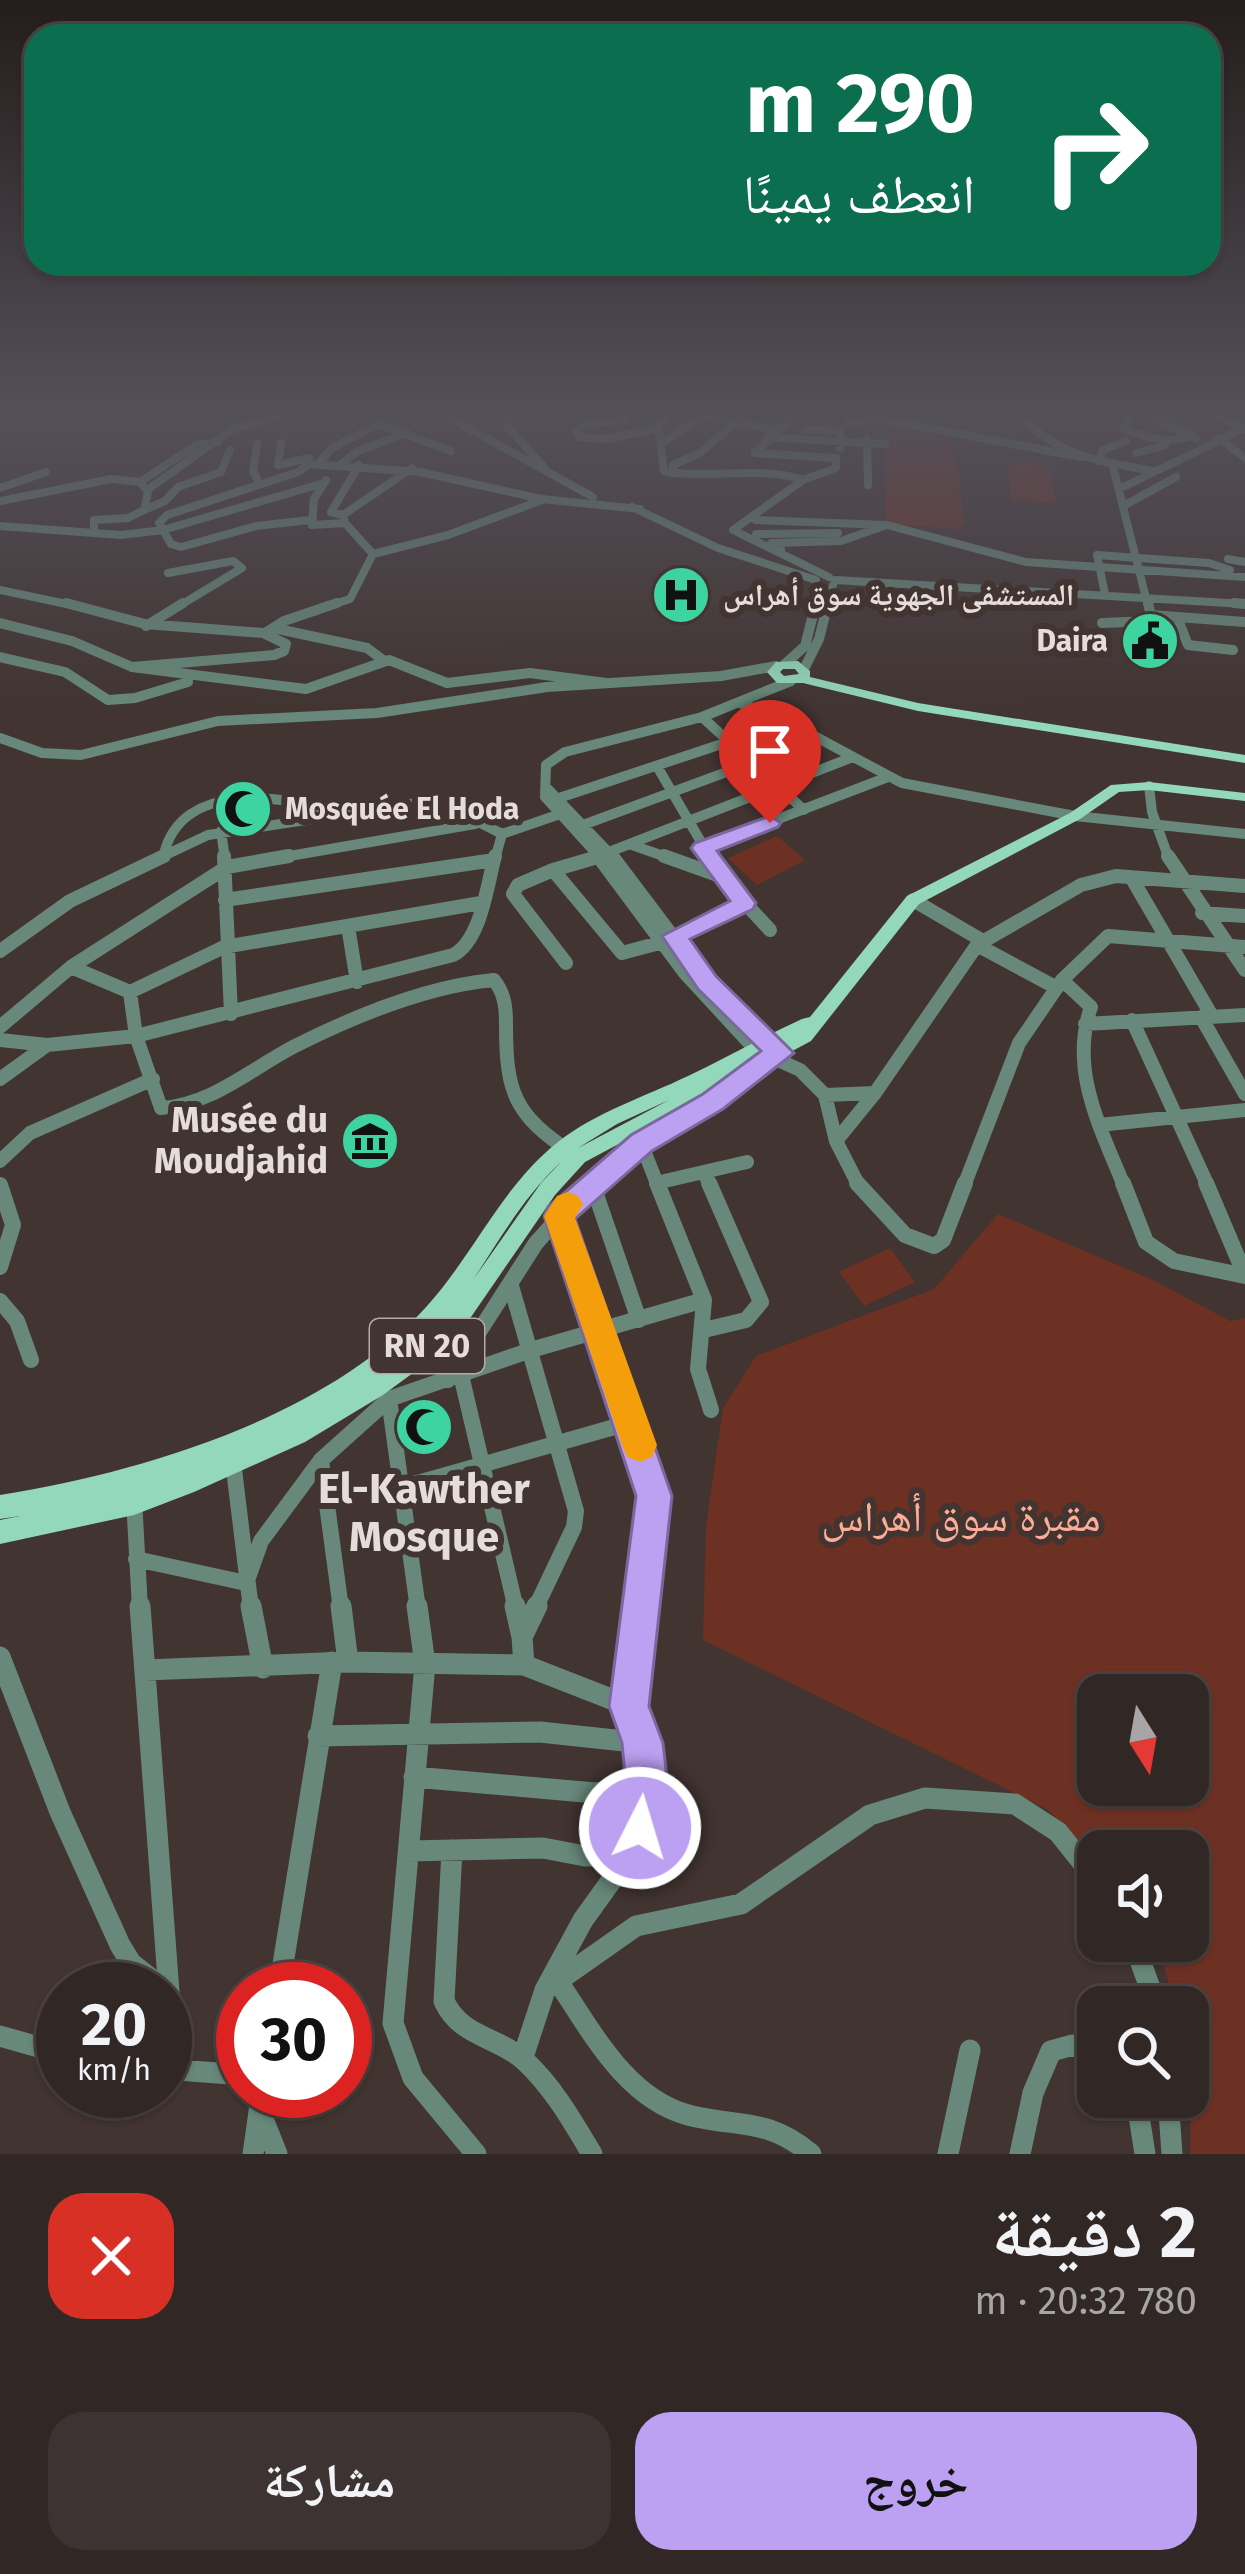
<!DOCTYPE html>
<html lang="ar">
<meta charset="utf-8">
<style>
:root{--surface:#312725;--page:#3d3332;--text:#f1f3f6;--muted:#a8a5a7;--line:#4c4442;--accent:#bca0f2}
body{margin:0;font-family:"Fira Sans","Noto Naskh Arabic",sans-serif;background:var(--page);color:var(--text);direction:rtl;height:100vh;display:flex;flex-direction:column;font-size:45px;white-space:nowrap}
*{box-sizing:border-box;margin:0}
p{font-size:39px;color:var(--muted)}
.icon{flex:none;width:66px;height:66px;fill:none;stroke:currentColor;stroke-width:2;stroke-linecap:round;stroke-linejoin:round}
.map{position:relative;height:2154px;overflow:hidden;direction:ltr}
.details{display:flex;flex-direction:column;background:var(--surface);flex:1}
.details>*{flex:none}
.hud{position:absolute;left:24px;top:24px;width:1197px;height:252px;border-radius:36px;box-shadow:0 3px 9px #0004,0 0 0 3px var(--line);direction:rtl;background:#0b6e4f;color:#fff;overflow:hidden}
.needle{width:78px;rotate:169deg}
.controls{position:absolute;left:1077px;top:1674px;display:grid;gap:24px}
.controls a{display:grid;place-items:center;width:132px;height:132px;border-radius:24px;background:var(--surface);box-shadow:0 3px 9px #0004,0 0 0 3px var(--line);font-size:60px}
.speed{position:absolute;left:36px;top:1962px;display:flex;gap:24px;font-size:60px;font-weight:700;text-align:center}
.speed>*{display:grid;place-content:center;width:156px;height:156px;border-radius:50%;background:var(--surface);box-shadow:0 3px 9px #0004,0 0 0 3px var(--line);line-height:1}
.speed small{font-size:30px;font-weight:400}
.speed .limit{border:18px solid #d22;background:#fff;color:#111}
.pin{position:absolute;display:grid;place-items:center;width:102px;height:102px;color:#fff;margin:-123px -51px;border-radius:50% 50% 50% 0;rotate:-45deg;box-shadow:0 0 12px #0007}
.pin .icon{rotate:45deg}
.me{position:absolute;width:132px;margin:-66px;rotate:5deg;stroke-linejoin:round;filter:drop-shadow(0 0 9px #0008)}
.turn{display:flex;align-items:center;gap:42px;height:252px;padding:0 48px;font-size:54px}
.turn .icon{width:156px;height:156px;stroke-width:2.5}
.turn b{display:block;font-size:84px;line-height:102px}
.round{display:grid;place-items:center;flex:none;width:126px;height:126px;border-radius:36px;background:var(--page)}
.headline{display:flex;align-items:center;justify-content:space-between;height:204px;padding:0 48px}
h1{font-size:72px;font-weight:700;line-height:90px}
.primary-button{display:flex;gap:24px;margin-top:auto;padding:24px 48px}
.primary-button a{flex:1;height:138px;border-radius:36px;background:var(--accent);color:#111;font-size:48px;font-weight:700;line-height:138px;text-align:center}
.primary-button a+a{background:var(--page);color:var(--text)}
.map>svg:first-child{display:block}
</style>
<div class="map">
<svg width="1245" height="2154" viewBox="0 0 1245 2154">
<rect width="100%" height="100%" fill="#413431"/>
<!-- green -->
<path fill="#6d3123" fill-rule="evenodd" d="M885 422 953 436 964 523 960 529 885 524Z
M1008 461 1050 466 1056 503 1011 500Z
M777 836 805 860 757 885 728 858Z
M998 1214 1153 1280 1230 1321 1245 1318V2154H1190C1192 2102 1188 2057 1188 2007H1176L1156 1941H1188V1851H1098V1862L1047 1809 703 1640 706 1526 723 1408 756 1356 934 1289ZM1098 1695H1188V1785H1098Z
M890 1248 915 1282 864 1306 839 1272Z"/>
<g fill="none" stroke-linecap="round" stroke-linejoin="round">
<!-- minor-far4 -->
<path stroke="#67887a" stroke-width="8" d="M434 409 593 497
M631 409 623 420 583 425 576 431 579 437 607 439 658 428
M673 409 658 425 664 471C710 480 759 465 803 480
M801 409 755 453 836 458V468L803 480 733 530 829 577
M1018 409C1047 455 1104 462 1154 471
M1136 409 1124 428C1144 438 1170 444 1191 436
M1186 409 1155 419 1196 438
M1206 409 1244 429
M1237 409 1245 411
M675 411 777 430
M848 423 881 419 1081 457
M805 430 840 431V448
M768 437 885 444
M1219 438 1245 458
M867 439 868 485
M281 443 278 465 309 458
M257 444 253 471 258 481
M661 444 708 413
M1136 453 1165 445
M1099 461 1103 450 1126 441
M1112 463 1148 606
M318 464 332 448 378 424 451 451
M341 464 358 451 407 433
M544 467 508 427 510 416 561 409
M673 474V465L700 453 751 409
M326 480 314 499 312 525 345 523 343 515 412 468
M140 482 196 445 218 442
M0 488 46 472
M1119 489 1245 428
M147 490 231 430 298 409
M0 501 111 479 140 482 148 492 144 510 128 518 94 520V532
M1125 505 1176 477
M632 507 718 548 816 580
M144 510 165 501 178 487 221 472 230 450
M343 515 331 512 359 465
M310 520 256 526 181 547 171 544 163 530 324 483
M756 520 887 525 1026 562 1245 577
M345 523 373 554 448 535 542 500
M0 526 121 535 163 530 159 523 167 515 298 472 309 464 420 472 542 499 640 509
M756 534 838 533
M781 549 771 543 841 541 884 526
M1228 559 1245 562
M168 573 233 561 242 568 179 606
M835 580 1245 604
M0 590 76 606
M1105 594 1097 555 1209 563 1230 570
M328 606 350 599 373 554
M816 606 821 586
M827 606 833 585"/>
<!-- minor-far3 -->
<path stroke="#67887a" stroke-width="10" d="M66 603 145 624 263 633 286 644 284 651 274 655 132 667 306 689 389 660 447 683 530 673 606 683
M1234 603 1245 604
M1151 615 1245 622
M1177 617 1188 645 1233 650
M0 623 72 641 132 667
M1102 623 1152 621 1148 603
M146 626 183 603
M278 629 367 648 383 660
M265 633 284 621 337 603
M0 657 65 672 108 700 135 698 188 682
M785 664 805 646 816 603
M804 669 819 639 828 603
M740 703 788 722 902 783 1075 816 1245 834
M702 717 804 810
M0 738 42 753 81 755 218 721 377 713 547 687 721 676 776 666
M658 768 711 859
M1149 786 1152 812 1169 859
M546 787 615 859
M559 798 788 722
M583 825 819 738
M221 831 225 859
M629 844 672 859
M702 848 888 777
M164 854C181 781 284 793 337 815
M157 859 208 835 436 800 502 834
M272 859 475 824
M495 859 502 834 560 814
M591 859 853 757
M601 859 545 797 546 765 565 752 702 717 791 681"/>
<!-- minor-far2 -->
<path stroke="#67887a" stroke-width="14" d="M224 856 231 1014
M598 856 685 973 756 1050 800 1070 825 1095 875 1093 977 945 1081 885 1116 876 1245 886
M601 856 553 870 622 953 663 942 744 903
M612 856 707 982 776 1050
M664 856 720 876
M709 856 721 877 770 930
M1168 856 1245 970
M553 870 518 885 513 894 566 963
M1131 877 1212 1016
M225 900 494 860
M913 900 983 941
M481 903 224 947 130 992 136 1036 161 1108C212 1105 253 1067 297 1045 357 1015 427 986 494 980 505 994 506 1008 506 1025 506 1092 514 1115 572 1153
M1202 913 1245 916
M348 926 357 982
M977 945 1057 988
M0 951 70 901 164 856
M71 967 130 992
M1201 1017 1245 1094
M1132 1020 1208 1186
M1085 1024 1245 1015
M0 1027 71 967 227 867 289 856
M0 1040 47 1045 136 1036 453 955C481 941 487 885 495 856
M0 1079 47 1045
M825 1095 836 1141 875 1093
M1099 1125 1245 1110
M836 1141 859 1186
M641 1143 658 1186
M0 1161 30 1133 153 1079
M704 1172 710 1186
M656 1183 747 1162
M587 1186 710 1104 754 1067
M964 1186 1019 1043 1062 980
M1124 1186C1101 1129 1069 1070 1091 1007L1062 980 1108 936 1245 947"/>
<!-- minor-far1 -->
<path stroke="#67887a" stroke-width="16" d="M592 1183 639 1320
M657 1183 704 1300 698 1369 711 1410
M857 1183 905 1235 934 1246 943 1240 965 1183
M1123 1183 1146 1242 1174 1261 1245 1276
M1206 1183 1245 1275
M0 1185 13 1225 0 1267
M559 1216 652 1481 653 1512 641 1609
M511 1286 576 1511 574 1527 535 1609
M0 1301 17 1321 31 1360
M704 1330 746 1320 761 1302 709 1183
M461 1375 516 1609
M448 1380 536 1243 590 1183
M389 1399 418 1609
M321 1460 341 1609
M233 1461 251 1609
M400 1488 632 1422
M134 1499 140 1609
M136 1559 246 1583 261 1541 321 1460 389 1399 531 1350 704 1300"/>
<!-- minor -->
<path stroke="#67887a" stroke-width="21" d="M140 1606 169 1992 165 1989
M251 1606 263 1668
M341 1606 348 1662
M417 1606 425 1664 393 2023 413 2078 476 2154
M515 1606 522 1637
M0 1657 60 1812 120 1945 131 1963 164 1989
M524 1665 522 1637 537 1606
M145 1670 348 1662 524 1665 629 1706
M318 1736 540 1732 643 1743
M414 1777 595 1793 647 1786
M452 1850 444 2001C461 2038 498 2036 525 2061 553 2087 573 2122 592 2154
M409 1851 543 1848 585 1856H629
M1133 1941 1157 2007
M559 1983C592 2032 626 2098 688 2115 739 2128 767 2117 811 2154
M279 1989 332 1662
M545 1990 636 1926 741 1904 870 1815 925 1798 1015 1804 1058 1832 1098 1882
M169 1992 179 2070
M0 2036 63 2054
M523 2057 545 1990 583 1920 629 1856 640 1829 647 1786 643 1743 629 1706 641 1606
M165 2069 243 2075
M1136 2097 1145 2154
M1168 2097 1172 2154
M261 2114 277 2154
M253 2154 262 2091
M948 2154 970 2050
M1020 2154 1033 2093 1051 2051 1073 2045 1098 2055"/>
<!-- major -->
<path fill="#93d8bb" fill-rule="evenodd" d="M97 409H215L162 417Z
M798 661 810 671V677L918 703 1245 755V763L918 711 803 683H777L767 672 776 662ZM783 669H795L799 674 784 676 780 672Z
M1149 782 1245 793V801L1149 790 1119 792 1080 819 919 904 811 1041 585 1162 555 1195 471 1317 417 1370 383 1395 305 1442 194 1492 134 1515 0 1544V1520L20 1516 0 1519V1495C143 1472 327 1417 427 1306 474 1254 502 1186 558 1142 596 1112 644 1097 688 1076 726 1058 763 1037 802 1019L810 1017 907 896 1070 813 1111 785ZM669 1100 578 1148 617 1124ZM561 1162 541 1183 473 1280C500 1239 525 1195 561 1162Z"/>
</g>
<!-- sky -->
<linearGradient id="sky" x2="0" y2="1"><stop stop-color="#241d1b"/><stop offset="0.58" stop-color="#54505a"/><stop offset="1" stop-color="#54505a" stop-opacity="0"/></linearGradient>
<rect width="1245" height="711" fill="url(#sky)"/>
<!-- route -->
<path fill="#bca0f2" stroke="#7a689d" stroke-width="3" d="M770 816 781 823 778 827 717 851 756 903 753 909 690 939 716 976 794 1053 723 1109 652 1151 575 1219 672 1496 649 1706 663 1743 668 1786 655 1844 640 1850 625 1844 619 1828 626 1786 622 1743 609 1706 636 1496 544 1216 548 1207 631 1135 703 1094 761 1051 698 989 662 936 730 901 691 848 695 843Z"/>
<!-- slow -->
<path fill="#f59e0b" d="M568 1192 578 1196 583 1204 575 1218 657 1445 652 1457 640 1462 627 1457 622 1445 544 1216 557 1196Z"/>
<!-- icons -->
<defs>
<g id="hospital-disc" transform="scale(3)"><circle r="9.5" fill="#3ed4a2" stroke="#413431"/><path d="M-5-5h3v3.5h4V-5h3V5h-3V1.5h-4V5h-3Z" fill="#111"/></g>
<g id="civic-disc" transform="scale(3)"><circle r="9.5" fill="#3ed4a2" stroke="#413431"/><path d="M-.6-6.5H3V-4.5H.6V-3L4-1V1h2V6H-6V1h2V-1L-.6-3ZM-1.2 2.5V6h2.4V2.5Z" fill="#111"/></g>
<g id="mosque-disc" transform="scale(3)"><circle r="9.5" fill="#3ed4a2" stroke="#413431"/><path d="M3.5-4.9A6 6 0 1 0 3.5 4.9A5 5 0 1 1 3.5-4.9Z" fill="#111"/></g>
<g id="museum-disc" transform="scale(3)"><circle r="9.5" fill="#3ed4a2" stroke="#413431"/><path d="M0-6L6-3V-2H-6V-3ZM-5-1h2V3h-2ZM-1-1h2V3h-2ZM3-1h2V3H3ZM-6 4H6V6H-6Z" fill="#111"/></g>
</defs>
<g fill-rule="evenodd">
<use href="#hospital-disc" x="681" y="595"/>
<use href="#civic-disc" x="1150" y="641"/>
<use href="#mosque-disc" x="243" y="809"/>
<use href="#museum-disc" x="370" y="1141"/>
<use href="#mosque-disc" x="424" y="1427"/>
</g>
<g text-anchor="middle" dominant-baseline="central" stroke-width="12" stroke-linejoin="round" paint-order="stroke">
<!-- far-poi labels -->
<g font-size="30" font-weight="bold" fill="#e5dddb" stroke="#413431" text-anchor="start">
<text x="723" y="595">المستشفى الجهوية سوق أهراس</text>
<text x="1108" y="641" text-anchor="end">Daira</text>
<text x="285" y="809">Mosquée El Hoda</text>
</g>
<!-- shield labels -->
<rect fill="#413431" stroke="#b4aaa8" stroke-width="3" x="370" y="1319" width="114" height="54" rx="9"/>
<g font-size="33" font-weight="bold" fill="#e5dddb">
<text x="427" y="1346">RN 20</text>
</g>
<!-- poi labels -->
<g font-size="36" font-weight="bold" fill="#e5dddb" stroke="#413431" text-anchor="end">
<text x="328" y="1120">Musée du<tspan x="328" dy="41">Moudjahid</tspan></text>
</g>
<!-- near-poi labels -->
<g font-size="42" font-weight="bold" fill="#e5dddb" stroke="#413431">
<text x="424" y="1489">El-Kawther<tspan x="424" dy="48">Mosque</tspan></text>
</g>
<!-- near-park labels -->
<g font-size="42" fill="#fdac98" stroke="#413431">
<text x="961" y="1517">مقبرة سوق أهراس</text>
</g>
</g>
</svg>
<div class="controls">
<a><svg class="needle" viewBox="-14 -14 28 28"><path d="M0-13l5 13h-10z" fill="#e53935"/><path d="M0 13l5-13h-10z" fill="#a8a5a7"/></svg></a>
<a><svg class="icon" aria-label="sound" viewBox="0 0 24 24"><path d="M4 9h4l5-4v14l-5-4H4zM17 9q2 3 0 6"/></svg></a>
<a><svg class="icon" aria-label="search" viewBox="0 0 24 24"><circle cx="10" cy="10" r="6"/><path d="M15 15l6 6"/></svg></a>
</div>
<div class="speed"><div>20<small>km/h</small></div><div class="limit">30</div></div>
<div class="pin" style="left:770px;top:823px;background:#d93025"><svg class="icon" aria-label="arrive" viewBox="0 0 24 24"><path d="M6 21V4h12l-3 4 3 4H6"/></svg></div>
<svg class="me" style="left:640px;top:1828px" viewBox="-20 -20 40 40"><circle r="17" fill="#bca0f2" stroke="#fff" stroke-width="3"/><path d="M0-11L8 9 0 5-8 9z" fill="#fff"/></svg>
<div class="hud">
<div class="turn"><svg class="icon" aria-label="right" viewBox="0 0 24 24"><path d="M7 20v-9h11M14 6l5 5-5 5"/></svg><div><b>290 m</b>انعطف يمينًا</div></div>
</div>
</div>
<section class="details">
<div class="headline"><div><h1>2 دقيقة</h1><p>780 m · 20:32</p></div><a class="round" style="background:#d93025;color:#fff"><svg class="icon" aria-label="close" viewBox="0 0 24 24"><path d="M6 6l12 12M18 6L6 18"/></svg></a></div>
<div class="primary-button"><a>خروج</a><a>مشاركة</a></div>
</section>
